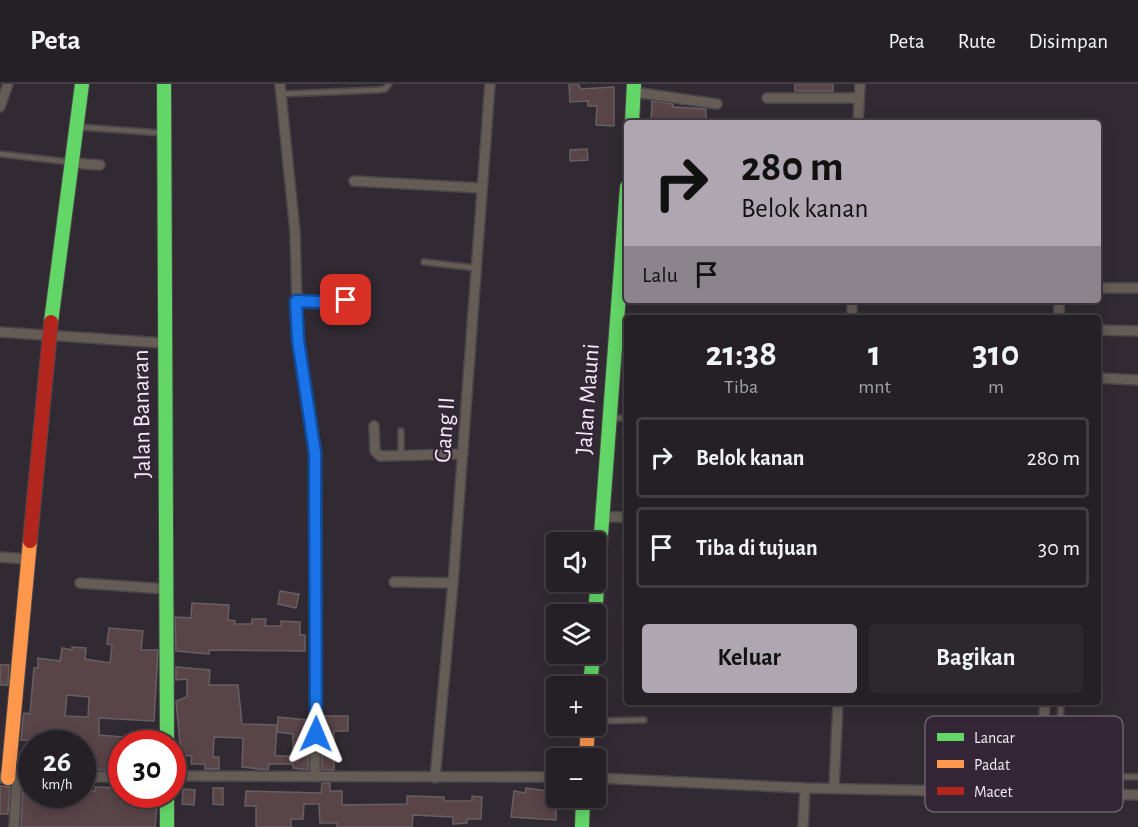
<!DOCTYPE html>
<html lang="id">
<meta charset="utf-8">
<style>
:root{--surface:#252026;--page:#2d282e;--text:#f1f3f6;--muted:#a3a3a7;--line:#423e43;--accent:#aea6b0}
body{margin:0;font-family:"Alegreya Sans",sans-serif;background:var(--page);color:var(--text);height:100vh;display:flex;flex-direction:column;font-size:22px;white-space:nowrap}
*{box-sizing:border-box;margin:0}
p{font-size:20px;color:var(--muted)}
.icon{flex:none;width:33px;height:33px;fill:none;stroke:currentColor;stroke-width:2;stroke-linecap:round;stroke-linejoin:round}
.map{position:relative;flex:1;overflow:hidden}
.drawer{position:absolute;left:624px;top:231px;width:477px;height:390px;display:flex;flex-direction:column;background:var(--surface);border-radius:6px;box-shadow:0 3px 15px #0003,0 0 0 2px var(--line)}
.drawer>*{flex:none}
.hud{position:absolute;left:624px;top:36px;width:477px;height:183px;border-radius:6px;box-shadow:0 3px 15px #0003,0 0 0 2px var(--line);background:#aea6b0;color:#111;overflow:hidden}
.controls{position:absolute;left:546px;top:448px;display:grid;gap:12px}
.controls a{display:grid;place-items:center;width:60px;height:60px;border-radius:6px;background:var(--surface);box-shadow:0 3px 15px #0003,0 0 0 2px var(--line);font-size:30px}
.speed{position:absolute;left:18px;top:646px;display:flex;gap:12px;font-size:30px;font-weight:700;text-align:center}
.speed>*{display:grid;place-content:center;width:78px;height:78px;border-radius:50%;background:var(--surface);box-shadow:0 3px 15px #0003,0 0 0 2px var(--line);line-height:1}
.speed small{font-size:15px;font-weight:400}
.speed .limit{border:9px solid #d22;background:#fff;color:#111}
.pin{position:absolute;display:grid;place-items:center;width:51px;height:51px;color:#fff;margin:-26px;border-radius:12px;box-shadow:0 3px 9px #0006}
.me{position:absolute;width:66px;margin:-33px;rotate:1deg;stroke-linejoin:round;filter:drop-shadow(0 0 4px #0008)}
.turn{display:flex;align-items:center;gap:21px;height:126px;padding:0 18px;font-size:27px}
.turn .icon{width:78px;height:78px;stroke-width:2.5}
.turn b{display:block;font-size:42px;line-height:51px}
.then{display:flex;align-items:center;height:57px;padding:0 18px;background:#0003;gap:12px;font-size:22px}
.eta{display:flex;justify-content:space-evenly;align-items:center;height:102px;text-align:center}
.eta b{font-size:36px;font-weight:700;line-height:42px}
.action{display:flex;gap:12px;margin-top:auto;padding:12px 18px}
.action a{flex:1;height:69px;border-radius:6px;background:var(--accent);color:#111;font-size:24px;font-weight:700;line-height:69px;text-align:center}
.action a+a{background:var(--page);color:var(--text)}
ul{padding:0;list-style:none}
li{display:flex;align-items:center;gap:18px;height:81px;margin:0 12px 9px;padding:0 6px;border:3px solid var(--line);border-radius:6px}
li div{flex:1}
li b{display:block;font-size:22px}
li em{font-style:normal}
header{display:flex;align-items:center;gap:36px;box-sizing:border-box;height:84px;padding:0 30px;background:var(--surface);border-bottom:2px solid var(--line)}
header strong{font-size:28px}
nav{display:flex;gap:33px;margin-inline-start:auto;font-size:21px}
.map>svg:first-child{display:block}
</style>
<header>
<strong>Peta</strong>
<nav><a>Peta</a><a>Rute</a><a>Disimpan</a></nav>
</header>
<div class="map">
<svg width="1138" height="743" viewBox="0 0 1138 743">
<rect width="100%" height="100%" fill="#312a32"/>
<!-- building -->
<path fill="#594448" stroke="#685f62" stroke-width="1.5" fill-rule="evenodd" d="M569 0H578L581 5 614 3V42L596 41 597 22H588V17L570 18Z
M795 0H833V7H795Z
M652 17 673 20V23L706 25V39L651 37Z
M587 65 588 76 570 77V66Z
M280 507 299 510 296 524 278 520Z
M192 519 229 521 228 536 235 537V540H252V535H266L265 542H281V537L300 538V551H305V567L209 566V570L176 567 175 533 191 534Z
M109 544 143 547 141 566H158L154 637 99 634V651L122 653V681L112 680 111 686 82 685V660H28V656H21L23 634 24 629 30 630 34 584H38V574L60 577 62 564 72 566V563L86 564 85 575 110 579 112 561 107 560ZM67 611 89 613 88 633 65 632Z
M0 581H9L8 601H0Z
M176 583 210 586 209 601H238L242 640 277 641 275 672H293V650L277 648 278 633 308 636V686L293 684V680H269L268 686 242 683 243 654 214 653 213 673H219V685H205V680H191L192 672 181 671 176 617 187 613V595L176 596Z
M322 632H348V647H334V686H322Z
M322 699H330V707H342V721L407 720V712L444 713V717H472V712L482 713 481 735H467V739L453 740V733L413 731 412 743H337V739H320L319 720H304L303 735H291V743H256V722H245L246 707 321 709Z
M0 702 10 703 8 730H0Z
M95 703 122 704V711H125V714L158 711 155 743H21L23 704H32V711L75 712 82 711V706L96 707Z
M213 704H223V721L213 720Z
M526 704 556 708V736L511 733 514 707 525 709Z
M183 705 195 706 194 721 182 720Z"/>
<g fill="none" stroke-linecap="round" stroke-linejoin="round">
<!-- lane casing -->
<g stroke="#4b464c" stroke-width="8">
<path id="lane" d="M281 10 377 6 385 5 389 0
M79 43 161 49
M0 70 70 78
M424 178 476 184
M296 217 343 219 346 216
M612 334H627
M401 347V371
M1061 618 1059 691 1138 693
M596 637 644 636
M1059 711V691"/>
</g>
<!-- street casing -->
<g stroke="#4b464c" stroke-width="12">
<path id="street" d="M280 0 295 148 298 256 315 369V693
M634 8 717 20
M767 14H859
M0 23 8 0
M858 39 860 0
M72 79 100 81
M354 97 481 104
M1098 204H1138
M852 234V216
M1059 234V216
M1098 246 1138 247
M0 248 163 259
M1098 294 1138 296
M374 342 375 367 380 372 463 370
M603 433H627
M0 473 26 475
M394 498 453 499
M80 499 166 505
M172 692 556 693
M82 693H122
M0 694H32
M435 694 453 499 490 0
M596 694 805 704 1138 711
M834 704 838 618
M1039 711 1045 618
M14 743 17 694
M803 743 805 704"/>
</g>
<!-- fast casing -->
<g stroke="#4b464c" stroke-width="16">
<path id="fast" d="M164 0 167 660
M632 39 634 0
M51 238 82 0
M595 531 627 103
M590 603 593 570
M167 711V743
M582 743 583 714"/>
</g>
<!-- slow casing -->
<g stroke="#4b464c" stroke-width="16">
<path id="slow" d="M586 675 588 642
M8 694 30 457"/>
</g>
<!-- jam casing -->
<g stroke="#4b464c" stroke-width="16">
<path id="jam" d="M30 457 51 238"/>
</g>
<!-- lane -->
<use href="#lane" stroke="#645c55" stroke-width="4.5"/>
<!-- street -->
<use href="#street" stroke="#645c55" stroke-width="9"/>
<!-- fast -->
<use href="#fast" stroke="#63d668" stroke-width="14"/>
<!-- slow -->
<use href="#slow" stroke="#ff974d" stroke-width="14"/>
<!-- jam -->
<use href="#jam" stroke="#b3261e" stroke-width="14"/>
</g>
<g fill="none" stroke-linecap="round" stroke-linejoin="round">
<!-- route casing -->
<g stroke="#114b97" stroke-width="15">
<path id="route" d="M316 650 315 369 298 256 296 217 343 219 346 216"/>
</g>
<!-- route -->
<use href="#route" stroke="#1a73e8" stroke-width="10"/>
</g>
<g text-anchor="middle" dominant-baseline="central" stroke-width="4.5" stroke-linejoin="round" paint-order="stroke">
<!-- street labels -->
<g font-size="24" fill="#f2e9f4" stroke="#342636">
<text transform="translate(588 315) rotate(-86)">Jalan Mauni</text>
<text transform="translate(142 330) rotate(-91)">Jalan Banaran</text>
<text transform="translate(445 346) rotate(-86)">Gang II</text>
</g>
</g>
<!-- legend -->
<rect x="925" y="632" width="198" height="96" rx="9" fill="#342636" stroke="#6d606f" stroke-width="1.5"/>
<rect x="937" y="649" width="27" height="8" fill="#63d668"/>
<rect x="937" y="676" width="27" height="8" fill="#ff974d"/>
<rect x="937" y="703" width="27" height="8" fill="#b3261e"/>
<g font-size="16" fill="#f2e9f4">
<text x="974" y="659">Lancar</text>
<text x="974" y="686">Padat</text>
<text x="974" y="713">Macet</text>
</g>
</svg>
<div class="controls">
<a><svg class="icon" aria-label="sound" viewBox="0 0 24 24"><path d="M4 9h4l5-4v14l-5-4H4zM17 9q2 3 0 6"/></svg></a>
<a><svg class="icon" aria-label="layers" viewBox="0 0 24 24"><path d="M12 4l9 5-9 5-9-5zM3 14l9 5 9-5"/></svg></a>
<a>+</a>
<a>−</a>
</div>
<div class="speed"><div>26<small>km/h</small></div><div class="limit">30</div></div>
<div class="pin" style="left:346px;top:216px;background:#d93025"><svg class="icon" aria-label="arrive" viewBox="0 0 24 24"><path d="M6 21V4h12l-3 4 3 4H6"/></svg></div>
<svg class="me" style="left:316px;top:650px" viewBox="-20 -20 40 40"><path d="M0-17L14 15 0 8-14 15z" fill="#1a73e8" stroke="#fff" stroke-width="4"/></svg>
<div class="hud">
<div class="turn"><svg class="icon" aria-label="right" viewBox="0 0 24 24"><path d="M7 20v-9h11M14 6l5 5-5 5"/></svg><div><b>280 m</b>Belok kanan</div></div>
<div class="then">Lalu<svg class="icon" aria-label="arrive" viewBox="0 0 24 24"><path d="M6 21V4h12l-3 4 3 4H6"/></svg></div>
</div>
<section class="drawer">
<div class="eta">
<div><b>21:38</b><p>Tiba</p></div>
<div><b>1</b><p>mnt</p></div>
<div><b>310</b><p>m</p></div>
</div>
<ul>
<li><svg class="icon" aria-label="right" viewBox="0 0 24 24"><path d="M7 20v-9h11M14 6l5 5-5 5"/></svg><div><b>Belok kanan</b></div><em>280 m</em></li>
<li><svg class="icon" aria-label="arrive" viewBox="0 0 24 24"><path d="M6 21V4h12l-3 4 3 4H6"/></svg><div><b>Tiba di tujuan</b></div><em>30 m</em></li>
</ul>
<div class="action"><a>Keluar</a><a>Bagikan</a></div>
</section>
</div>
